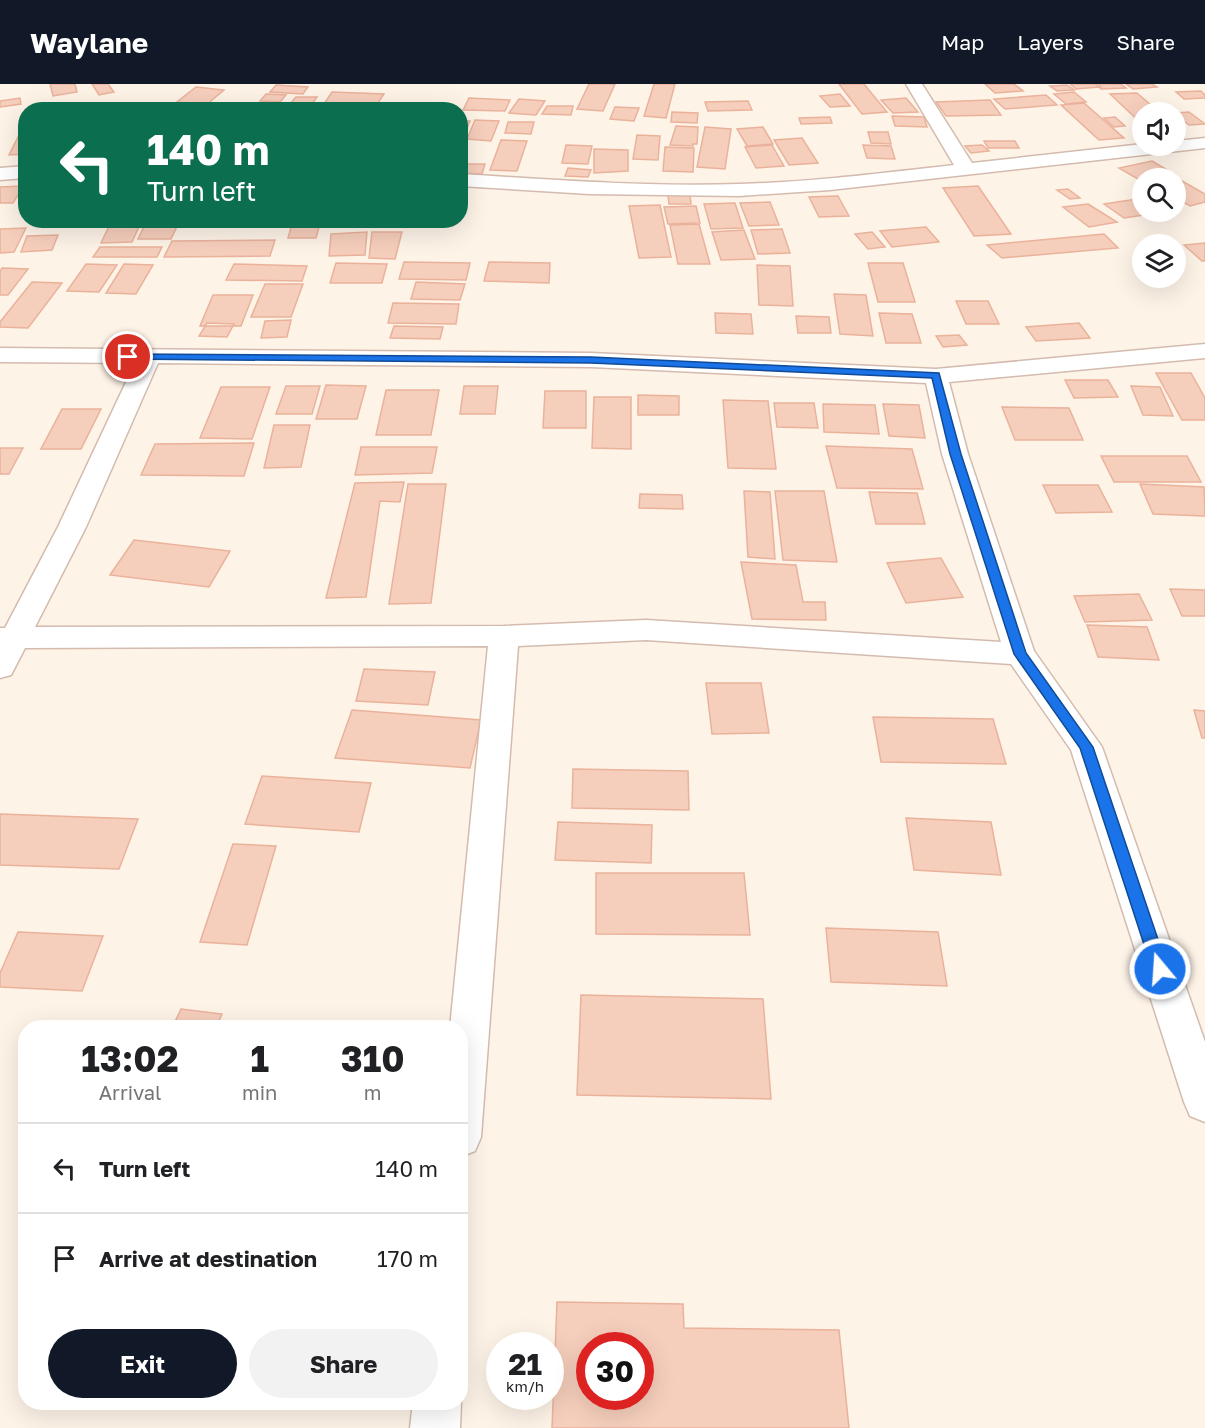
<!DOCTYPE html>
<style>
:root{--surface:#fff;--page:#f2f2f2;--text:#202124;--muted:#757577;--line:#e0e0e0;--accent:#111827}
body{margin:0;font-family:"Golos Text",sans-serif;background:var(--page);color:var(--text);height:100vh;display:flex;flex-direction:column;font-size:22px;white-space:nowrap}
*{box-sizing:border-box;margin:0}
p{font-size:20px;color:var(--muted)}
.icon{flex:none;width:33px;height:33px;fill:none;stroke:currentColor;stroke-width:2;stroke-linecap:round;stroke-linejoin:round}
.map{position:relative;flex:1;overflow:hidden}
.panel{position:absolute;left:18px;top:936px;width:450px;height:390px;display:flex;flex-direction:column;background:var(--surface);border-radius:24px;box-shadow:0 6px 24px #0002}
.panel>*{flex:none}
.guide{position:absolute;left:18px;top:18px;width:450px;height:126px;border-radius:24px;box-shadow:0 6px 24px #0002;background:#0b6e4f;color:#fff;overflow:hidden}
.buttons{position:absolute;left:1132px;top:18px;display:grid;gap:12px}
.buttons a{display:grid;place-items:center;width:54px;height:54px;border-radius:50%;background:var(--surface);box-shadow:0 6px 24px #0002;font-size:30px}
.speed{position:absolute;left:486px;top:1248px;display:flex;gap:12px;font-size:30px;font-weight:700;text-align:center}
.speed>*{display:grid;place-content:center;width:78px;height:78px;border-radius:50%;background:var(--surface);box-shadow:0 6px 24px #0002;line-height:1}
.speed small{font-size:15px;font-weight:400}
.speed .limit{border:9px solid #d22;background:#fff;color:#111}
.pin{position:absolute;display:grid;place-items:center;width:51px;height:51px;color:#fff;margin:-26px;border:3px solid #fff;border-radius:50%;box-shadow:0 2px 6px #0007}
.me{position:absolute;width:66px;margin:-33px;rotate:342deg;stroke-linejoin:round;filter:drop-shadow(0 0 4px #0008)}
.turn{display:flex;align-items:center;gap:21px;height:126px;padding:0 30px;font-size:27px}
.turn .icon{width:78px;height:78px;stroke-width:2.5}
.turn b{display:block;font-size:42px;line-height:51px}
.eta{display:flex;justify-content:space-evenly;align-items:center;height:102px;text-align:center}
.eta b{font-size:36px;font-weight:700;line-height:42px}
.primary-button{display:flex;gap:12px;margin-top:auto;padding:12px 30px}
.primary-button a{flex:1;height:69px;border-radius:36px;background:var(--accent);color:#fff;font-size:24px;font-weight:700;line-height:69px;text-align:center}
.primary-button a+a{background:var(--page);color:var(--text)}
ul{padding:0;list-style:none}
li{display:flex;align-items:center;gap:18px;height:90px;padding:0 30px;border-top:2px solid var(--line)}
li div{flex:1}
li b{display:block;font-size:22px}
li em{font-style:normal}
header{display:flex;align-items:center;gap:36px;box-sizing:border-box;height:84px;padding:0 30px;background:var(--accent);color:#fff}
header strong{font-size:28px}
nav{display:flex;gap:33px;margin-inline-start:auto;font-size:21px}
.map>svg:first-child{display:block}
</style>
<header>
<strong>Waylane</strong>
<nav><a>Map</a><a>Layers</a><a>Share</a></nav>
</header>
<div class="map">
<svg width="1205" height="1344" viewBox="0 0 1205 1344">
<rect width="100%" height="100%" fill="#fef3e7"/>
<!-- building -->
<path fill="#f6cebc" stroke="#eab29b" stroke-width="1.5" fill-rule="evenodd" d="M50 0H75L77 8 53 12Z
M92 0H108L114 8 99 11Z
M589 0H615L603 27 577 25Z
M654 0H675L666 34 644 32Z
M839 0H864L887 28 862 30Z
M985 0H1014L1023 7 995 9Z
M1070 0H1098L1101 3 1076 5Z
M1095 0H1121L1126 4 1101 5Z
M1126 0H1152L1157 3 1133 5Z
M276 1 308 3 303 10 270 8Z
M1067 1 1074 6 1057 7 1050 2Z
M196 3 224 6 206 21 177 18Z
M1201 7 1205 11V14L1184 15 1176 8Z
M332 8 384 10 374 25 322 23Z
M1074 8 1086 18 1066 20 1054 10Z
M1137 9 1159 28H1143V41L1110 10Z
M266 10 286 11 280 18 260 17Z
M840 10 850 22 830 23 820 12Z
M1046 11 1057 21 1005 25 994 15Z
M296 13H317L310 23 288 22Z
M20 14 21 20 0 23V17Z
M469 14 510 16 505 27 463 26Z
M906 14 918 28 893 29 881 16Z
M519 15 545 17 536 31 509 29Z
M990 16 1001 31 946 32 936 18Z
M748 17 752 26 708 27 705 18Z
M1084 19 1124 54 1099 56 1061 21Z
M125 22 152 23 150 26H121Z
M547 22H573L571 31 542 30Z
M615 23 639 24 634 37 610 35Z
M672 28 698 29 697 39 671 38Z
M1189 28 1205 40 1189 41 1176 31V29Z
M892 32 924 33 927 43 895 42Z
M830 33 832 39 801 40 799 34Z
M1115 33 1125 42 1114 43 1104 34Z
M475 36 499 37 491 57 467 55Z
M460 37H470L463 54H460Z
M508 38H534L531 50 505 49Z
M676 42 698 43 697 60H693V62L670 61Z
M705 43 731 45 725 85 697 83Z
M763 43 773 60 747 62 737 45Z
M26 44V70L9 71 22 45Z
M868 48H888L891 60 871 59Z
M637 51 660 52 658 76 633 75Z
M802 54 818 79 789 81 774 56Z
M501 56 527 57 517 87 490 86Z
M984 57H1015L1019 64H988Z
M566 61 592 62 588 80 562 79Z
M772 61 784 82 756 84 745 63Z
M863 61 891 62 895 75 867 74Z
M982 61 989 67 971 69 965 62Z
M665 63 694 64 693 88 663 87Z
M594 65 628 66V87L594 89Z
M1152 77 1174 90 1157 94H1143V98L1119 84Z
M463 80H485L482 90 461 89Z
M568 84 591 86 588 93 565 92Z
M1182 97 1205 110V118L1190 122 1176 114V98Z
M24 102 13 119H0V103Z
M978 102 1011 150 974 152 943 104Z
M1068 105 1080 114 1070 115 1057 106Z
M668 111H690L691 120H669Z
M838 112 849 132 819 133 809 113Z
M1143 114V128H1164L1124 134 1104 120Z
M770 118 779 141 749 142 740 119Z
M735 119 743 144 711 145 704 120Z
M1088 120 1117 138 1089 143 1063 123Z
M660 121 671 173 639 174 629 122Z
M696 122 700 139 668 140 664 123Z
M112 136H142L132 158 101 159Z
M147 136H180L171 155H138Z
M293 136H321L316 154H288Z
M699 140 710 180H678L670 141Z
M926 143 939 158 892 163 880 147Z
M26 144 14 168 0 169V145Z
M782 145 790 169 758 170 751 146Z
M744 146 755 175 721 176 712 148Z
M367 148 365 171 329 172 331 150Z
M372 148H402L395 175 369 174Z
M872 148 885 163 868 165 855 150Z
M1104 150 1118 164 1002 174 987 161Z
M58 151 52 166 21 168 27 152Z
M275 156 270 172 164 173 172 157Z
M1205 159V177H1202L1184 161Z
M100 163H162L157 173H93Z
M404 178 470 179 466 196 399 195Z
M489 178 550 179 549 199 484 197Z
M336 179 387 180 382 199H330Z
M868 179H903L915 218H878Z
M86 180 117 181 99 208 67 207Z
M124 180 153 181 136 210 106 209Z
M234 180 307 182 302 197 226 196Z
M757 181 790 182 793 222 759 221Z
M2 184 28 185 8 211H0V187Z
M32 198 62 199 28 244 0 243V238Z
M416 198 465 200 460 216 411 215Z
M265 200H303L291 233H251Z
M834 210 866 211 873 252 840 250Z
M213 211H253L241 242H200Z
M956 217H988L999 240H966Z
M393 219 459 220 456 240 388 239Z
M715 229 751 230 753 250 716 249Z
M879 229 912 230 921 259H886Z
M796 232 829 233 831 249H798Z
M291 236 287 253 261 254 265 237Z
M207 239 234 240 227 253 199 252Z
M1079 239 1090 254 1036 257 1026 243Z
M394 242 443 243 440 255 390 254Z
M959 251 967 261 943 263 936 252Z
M1156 289H1191L1205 314V336H1182Z
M1065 296H1108L1118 313 1074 314Z
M326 301 366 302 357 335H316Z
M286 302H320L312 330H276Z
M464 302H498L495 330H460Z
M1131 302 1160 303 1173 332 1143 331Z
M221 303H270L252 355 200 354Z
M386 306H439L431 351H376Z
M545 307H586V344H543Z
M638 311 679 312V331H638Z
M594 313H631V365L592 364Z
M723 316 768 317 776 385 728 384Z
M774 319H814L818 344 777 343Z
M823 320 875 321 879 350 824 348Z
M883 320 919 321 925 354 889 352Z
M1002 323 1069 324 1083 356H1015Z
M62 325H101L81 365H41Z
M274 341H310L301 383 264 384Z
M254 359 244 392 141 391 155 360Z
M826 362 912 365 923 405 837 404Z
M361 363H437L432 389 355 391Z
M0 364H23L9 390H0Z
M1101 372H1187L1201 398H1114Z
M404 398 400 418 380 417 366 513 326 514 355 399Z
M408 400H446L431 519 389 520Z
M1140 400 1204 403 1205 432 1153 430Z
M1043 401H1098L1112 428 1056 429Z
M744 407 770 408 775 475 748 473Z
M775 407H824L837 478 783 476Z
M869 408 917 409 925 440H876Z
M640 410 682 411 683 425 639 424Z
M134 456 230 467 209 503 110 491Z
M941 474 963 513 906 519 887 479Z
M741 478 796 481 803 518H825L826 536 752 535Z
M1170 505 1205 506V532H1182Z
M1139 510 1152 536 1085 538 1074 512Z
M1087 541 1147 543 1159 576 1098 573Z
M364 585 435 588 428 621 356 617Z
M706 599H761L769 649 712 650Z
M352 626 481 636 470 684 335 674Z
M1194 626 1205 627V654H1202Z
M873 633 993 635 1006 680 881 678Z
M573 685 688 687 689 726 572 724Z
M262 692 371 699 359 748 245 740Z
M0 730 138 735 119 785 0 781Z
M906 734 991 738 1001 791 914 786Z
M558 738 652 741 651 779 555 776Z
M233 760 276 762 247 861 200 858Z
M596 789H744L750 851 596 850Z
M826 844 938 848 947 902 831 898Z
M18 848 103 852 82 907 0 903V889Z
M581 911 763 915 771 1015 577 1011Z
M181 925 222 930 216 944H172Z
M243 937 293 944H241Z
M557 1218 683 1220 684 1244 839 1246 849 1344H552ZM590 1262H640V1312H590Z"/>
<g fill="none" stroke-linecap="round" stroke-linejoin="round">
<!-- minor casing -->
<g stroke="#d4bbae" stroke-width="3">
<path id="minor" d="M906 0H922L972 79 1143 60 1176 62V57L1205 54V64L830 106 739 112 589 110 460 102V90C553 96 647 103 740 100 811 98 883 89 954 81Z
M26 82V94L0 96V84Z
M1205 260V274L949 298 968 370 1034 567 1102 663 1205 958V1038L1190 1032 1184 1018 1071 666 1011 580 646 556 518 562 481 1053 475 1067 460 1073V944H450L488 562 25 564 11 591 0 594V544H5L58 443 135 279 0 278V264L591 269 936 285ZM158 279 591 283 926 299 942 370 1001 558 646 536 504 542 35 543 86 443Z
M460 1316 461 1318 460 1344H410L413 1318H460Z"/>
</g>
<!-- minor -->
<use href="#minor" fill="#fff" fill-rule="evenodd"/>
</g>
<!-- route -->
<path fill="#1a73e8" stroke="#114b97" stroke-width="1.5" d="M128 270 591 273 939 289 961 370 1026 569 1093 663 1168 885 1166 890 1160 892 1155 890 1152 885 1080 664 1014 570 950 370 932 294 591 279 124 275V271Z"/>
</svg>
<div class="buttons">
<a><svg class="icon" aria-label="sound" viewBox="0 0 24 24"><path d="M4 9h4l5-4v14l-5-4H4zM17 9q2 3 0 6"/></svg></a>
<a><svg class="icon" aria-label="search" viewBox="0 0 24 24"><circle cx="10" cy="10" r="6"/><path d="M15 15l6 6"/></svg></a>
<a><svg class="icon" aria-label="layers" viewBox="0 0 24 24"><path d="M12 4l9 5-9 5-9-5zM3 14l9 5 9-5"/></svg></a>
</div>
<div class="speed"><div>21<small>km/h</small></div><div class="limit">30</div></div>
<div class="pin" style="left:128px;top:273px;background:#d93025"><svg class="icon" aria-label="arrive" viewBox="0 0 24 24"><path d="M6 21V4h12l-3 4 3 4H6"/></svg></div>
<svg class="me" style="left:1160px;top:885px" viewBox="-20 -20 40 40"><circle r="17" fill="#1a73e8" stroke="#fff" stroke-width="3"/><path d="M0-11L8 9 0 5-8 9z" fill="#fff"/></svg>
<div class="guide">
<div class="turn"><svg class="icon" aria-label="left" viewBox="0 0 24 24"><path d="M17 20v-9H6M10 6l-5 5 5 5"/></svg><div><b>140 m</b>Turn left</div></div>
</div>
<section class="panel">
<div class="eta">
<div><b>13:02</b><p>Arrival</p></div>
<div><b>1</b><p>min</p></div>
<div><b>310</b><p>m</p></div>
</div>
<ul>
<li><svg class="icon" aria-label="left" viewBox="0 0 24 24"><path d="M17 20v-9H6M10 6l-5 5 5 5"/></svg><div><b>Turn left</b></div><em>140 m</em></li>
<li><svg class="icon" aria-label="arrive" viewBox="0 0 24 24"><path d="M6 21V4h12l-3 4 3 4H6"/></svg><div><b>Arrive at destination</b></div><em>170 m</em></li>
</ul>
<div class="primary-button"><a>Exit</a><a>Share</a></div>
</section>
</div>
